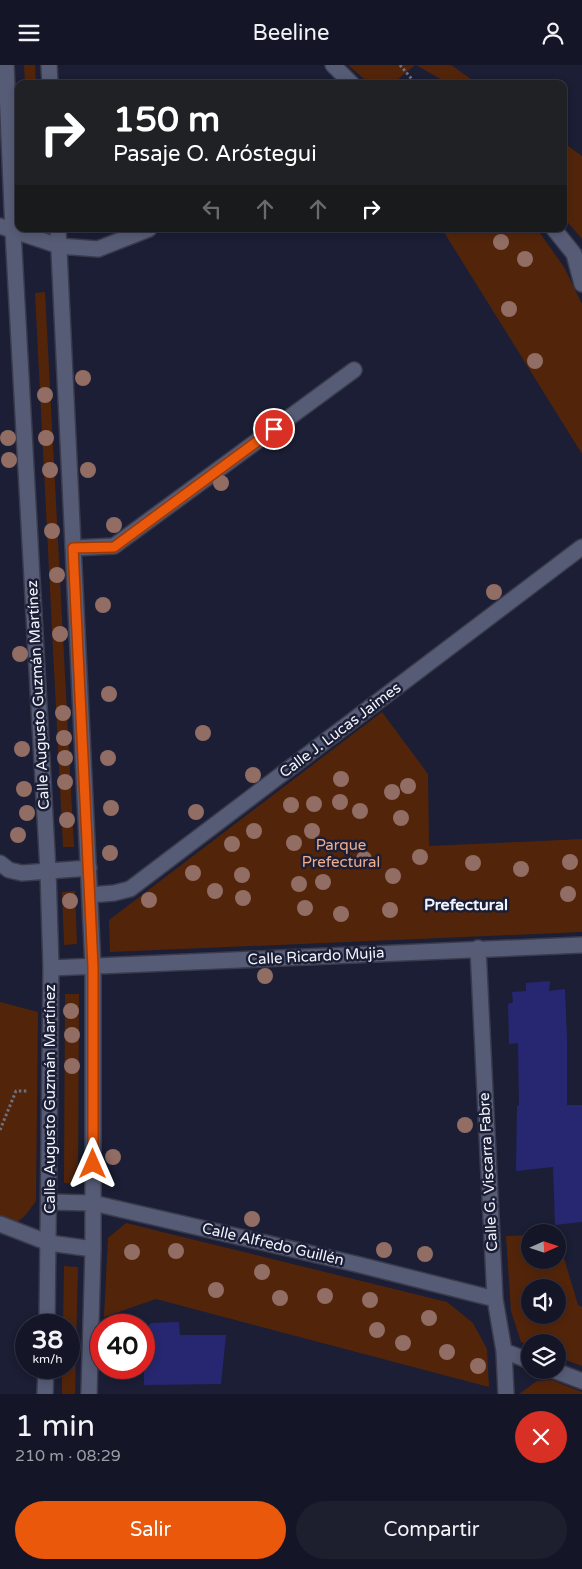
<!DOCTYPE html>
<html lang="es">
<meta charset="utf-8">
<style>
:root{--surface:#141627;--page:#1d1f2f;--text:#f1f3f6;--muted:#9d9fa7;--line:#333544;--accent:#ea580c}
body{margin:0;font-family:"Varela Round",sans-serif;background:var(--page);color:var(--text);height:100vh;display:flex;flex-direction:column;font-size:19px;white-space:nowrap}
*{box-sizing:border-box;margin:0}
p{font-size:16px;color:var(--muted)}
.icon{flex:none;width:28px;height:28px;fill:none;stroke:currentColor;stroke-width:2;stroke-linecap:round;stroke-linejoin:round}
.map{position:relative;height:1329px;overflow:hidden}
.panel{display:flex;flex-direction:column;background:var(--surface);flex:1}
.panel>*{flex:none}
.banner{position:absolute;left:15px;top:15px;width:552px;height:152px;border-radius:10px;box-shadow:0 2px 8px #0003,0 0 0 1px var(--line);background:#202124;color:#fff;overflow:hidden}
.needle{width:32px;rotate:87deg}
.tools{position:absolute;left:521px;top:1159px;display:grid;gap:10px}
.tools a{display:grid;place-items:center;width:45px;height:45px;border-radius:50%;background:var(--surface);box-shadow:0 2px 8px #0003,0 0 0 1px var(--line);font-size:25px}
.speed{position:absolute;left:15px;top:1249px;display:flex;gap:10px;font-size:25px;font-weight:700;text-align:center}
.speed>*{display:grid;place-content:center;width:65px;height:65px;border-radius:50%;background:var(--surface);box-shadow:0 2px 8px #0003,0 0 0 1px var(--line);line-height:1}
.speed small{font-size:12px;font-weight:400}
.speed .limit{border:8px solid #d22;background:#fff;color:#111}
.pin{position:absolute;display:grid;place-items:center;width:42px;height:42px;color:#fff;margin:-21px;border:2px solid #fff;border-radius:50%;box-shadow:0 1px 5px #0007}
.me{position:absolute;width:55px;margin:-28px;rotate:0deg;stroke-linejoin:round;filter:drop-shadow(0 0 4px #0008)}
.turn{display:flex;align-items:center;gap:18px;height:105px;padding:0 15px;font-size:22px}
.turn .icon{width:65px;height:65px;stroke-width:2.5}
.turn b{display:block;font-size:35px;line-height:42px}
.lanes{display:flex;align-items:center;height:48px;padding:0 15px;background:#0003;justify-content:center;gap:25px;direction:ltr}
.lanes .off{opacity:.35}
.round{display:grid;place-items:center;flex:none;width:52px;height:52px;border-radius:26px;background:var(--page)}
.summary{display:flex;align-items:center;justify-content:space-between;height:85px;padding:0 15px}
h1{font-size:30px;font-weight:600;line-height:38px}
.action{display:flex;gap:10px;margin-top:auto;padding:10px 15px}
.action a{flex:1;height:58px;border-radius:30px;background:var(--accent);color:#fff;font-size:20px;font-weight:600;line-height:58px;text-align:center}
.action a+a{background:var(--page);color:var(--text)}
header{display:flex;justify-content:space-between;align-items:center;height:65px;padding:0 15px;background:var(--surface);font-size:22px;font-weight:600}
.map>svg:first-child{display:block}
</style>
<header><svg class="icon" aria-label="menu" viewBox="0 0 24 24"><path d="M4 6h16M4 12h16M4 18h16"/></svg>Beeline<svg class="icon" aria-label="person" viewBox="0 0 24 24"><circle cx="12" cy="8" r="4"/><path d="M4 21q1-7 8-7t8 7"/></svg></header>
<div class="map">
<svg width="582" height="1329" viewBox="0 0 582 1329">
<rect width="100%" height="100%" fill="#1b1e34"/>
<!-- green -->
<path fill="#52250b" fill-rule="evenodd" d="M24 0H35L36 19H25Z
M348 0H415L392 19H370Z
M416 0H451L478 19H449Z
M564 78 582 91V174L564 153Z
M442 164H537L564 202 582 239V389Z
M45 227 74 782H63L35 228Z
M382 647 428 709 429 781 582 774V867L110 887 109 855Z
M75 826 77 879 64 880 62 827Z
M65 929H79L78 1119 64 1118Z
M0 937 38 947 36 1136C25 1150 20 1164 0 1154Z
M126 1158 447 1237 473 1258 487 1284 489 1322 156 1234 104 1252 108 1173Z
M530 1170V1195H558V1173L578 1240 582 1242V1301L558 1292V1278H530V1281L521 1277 511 1246 506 1171ZM530 1222H558V1250H530Z
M64 1201 78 1202 75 1329H62V1303L69 1302V1260H63Z
M552 1315 582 1327V1329H519L537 1316Z"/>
<!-- building -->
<path fill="#272771" d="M550 916 549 926 565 924 567 975V1040H582V1157L555 1160 553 1102 516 1106 517 1041H519L518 978 509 979 508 939 513 937 512 927 526 926V918Z
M179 1257 180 1270H226L221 1319 144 1320V1266L151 1258Z"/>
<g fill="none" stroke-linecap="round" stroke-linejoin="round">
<!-- minor casing -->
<g stroke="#3a3b4d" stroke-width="18">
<path id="minor" d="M6 0 13 166 48 806 51 903 47 1260
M49 0 50 19
M333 0 352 19
M0 161 59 181 98 184 149 164
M58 164 93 902V1184L89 1329
M554 164 574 189 582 219
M73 483 114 481 354 305
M0 798 9 805 22 808 89 803
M90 830 114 828 130 824 582 482
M478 883 495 1234 504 1286 506 1329
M51 903 582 880
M49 1137 93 1138 356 1199 495 1234
M0 1159 49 1178 93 1184
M504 1286 530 1296
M553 1305 582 1316
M45 1329 46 1302"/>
</g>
<!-- path -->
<path stroke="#6d7081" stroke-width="3" stroke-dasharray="2.5 2.5" stroke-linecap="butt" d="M400 0 416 19
M0 1065 16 1026H28"/>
<!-- minor -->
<use href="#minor" stroke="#575c76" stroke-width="15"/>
</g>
<!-- trees -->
<g fill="#916d64">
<circle cx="501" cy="177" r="8"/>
<circle cx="525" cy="194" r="8"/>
<circle cx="509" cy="244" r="8"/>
<circle cx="535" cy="296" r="8"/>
<circle cx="83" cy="313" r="8"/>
<circle cx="45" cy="330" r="8"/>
<circle cx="8" cy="373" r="8"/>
<circle cx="46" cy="373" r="8"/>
<circle cx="9" cy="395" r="8"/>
<circle cx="50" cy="405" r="8"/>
<circle cx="88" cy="405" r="8"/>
<circle cx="221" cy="418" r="8"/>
<circle cx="114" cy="460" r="8"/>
<circle cx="52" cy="466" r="8"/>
<circle cx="57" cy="510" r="8"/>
<circle cx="494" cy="527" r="8"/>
<circle cx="103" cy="540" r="8"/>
<circle cx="60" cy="569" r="8"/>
<circle cx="20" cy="589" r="8"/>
<circle cx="109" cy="629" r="8"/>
<circle cx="63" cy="648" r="8"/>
<circle cx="203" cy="668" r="8"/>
<circle cx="64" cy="673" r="8"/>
<circle cx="22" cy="684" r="8"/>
<circle cx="65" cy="693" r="8"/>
<circle cx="108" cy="693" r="8"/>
<circle cx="253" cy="710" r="8"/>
<circle cx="341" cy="714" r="8"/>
<circle cx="65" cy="717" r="8"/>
<circle cx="408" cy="721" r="8"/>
<circle cx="24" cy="724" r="8"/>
<circle cx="392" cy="727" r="8"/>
<circle cx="340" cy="737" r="8"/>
<circle cx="314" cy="739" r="8"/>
<circle cx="291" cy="740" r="8"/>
<circle cx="111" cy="743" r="8"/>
<circle cx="360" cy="746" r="8"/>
<circle cx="196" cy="747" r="8"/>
<circle cx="27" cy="748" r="8"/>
<circle cx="401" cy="753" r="8"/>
<circle cx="67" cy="755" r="8"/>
<circle cx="254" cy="766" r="8"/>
<circle cx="312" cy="766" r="8"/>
<circle cx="18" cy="770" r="8"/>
<circle cx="294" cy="778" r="8"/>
<circle cx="232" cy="779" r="8"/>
<circle cx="110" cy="788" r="8"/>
<circle cx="420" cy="792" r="8"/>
<circle cx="364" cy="794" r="8"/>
<circle cx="570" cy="797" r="8"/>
<circle cx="473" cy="798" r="8"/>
<circle cx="521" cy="804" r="8"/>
<circle cx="193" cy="808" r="8"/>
<circle cx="242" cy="810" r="8"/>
<circle cx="393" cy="811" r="8"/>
<circle cx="323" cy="817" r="8"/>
<circle cx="299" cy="819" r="8"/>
<circle cx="215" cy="826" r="8"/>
<circle cx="568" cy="829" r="8"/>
<circle cx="243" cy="833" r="8"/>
<circle cx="149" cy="835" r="8"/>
<circle cx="70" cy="836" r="8"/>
<circle cx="305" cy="843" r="8"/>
<circle cx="390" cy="845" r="8"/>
<circle cx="341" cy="849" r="8"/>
<circle cx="265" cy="911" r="8"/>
<circle cx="71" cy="946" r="8"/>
<circle cx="72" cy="970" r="8"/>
<circle cx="72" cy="1001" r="8"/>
<circle cx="465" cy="1060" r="8"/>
<circle cx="113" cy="1092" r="8"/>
<circle cx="252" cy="1154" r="8"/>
<circle cx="384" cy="1185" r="8"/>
<circle cx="176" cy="1186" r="8"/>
<circle cx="132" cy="1187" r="8"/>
<circle cx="425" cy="1189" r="8"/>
<circle cx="262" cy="1207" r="8"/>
<circle cx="216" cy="1225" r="8"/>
<circle cx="325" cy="1231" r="8"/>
<circle cx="280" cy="1233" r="8"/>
<circle cx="370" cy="1235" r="8"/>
<circle cx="429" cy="1253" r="8"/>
<circle cx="377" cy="1265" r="8"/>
<circle cx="403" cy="1278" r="8"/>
<circle cx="447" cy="1287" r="8"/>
<circle cx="478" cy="1301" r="8"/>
</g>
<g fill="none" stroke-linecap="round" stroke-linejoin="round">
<!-- route casing -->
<g stroke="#983908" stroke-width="12">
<path id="route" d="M93 1099V902L73 483 114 482 274 364"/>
</g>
<!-- route -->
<use href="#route" stroke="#ea580c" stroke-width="9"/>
</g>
<g text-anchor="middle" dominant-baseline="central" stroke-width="5" stroke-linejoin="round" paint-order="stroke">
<!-- street labels -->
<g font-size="15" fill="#f2f4fd" stroke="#1b1e34">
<text transform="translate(38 630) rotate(-93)">Calle Augusto Guzmán Martínez</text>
<text transform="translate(340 665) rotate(-37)">Calle J. Lucas Jaimes</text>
<text transform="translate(316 891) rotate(-3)">Calle Ricardo Mujia</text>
<text transform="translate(50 1034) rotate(-90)">Calle Augusto Guzmán Martínez</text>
<text transform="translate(488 1107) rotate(-93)">Calle G. Viscarra Fabre</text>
<text transform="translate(273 1179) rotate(13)">Calle Alfredo Guillén</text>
</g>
<!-- park labels -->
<g font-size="15" fill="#f1ad8b" stroke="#1b1e34">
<text x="341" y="780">Parque<tspan x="341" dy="17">Prefectural</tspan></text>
</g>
<!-- neighbourhood labels -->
<g font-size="16" font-weight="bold" fill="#f2f4fd" stroke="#1b1e34">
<text x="466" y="840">Prefectural</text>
</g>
</g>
</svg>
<div class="tools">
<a><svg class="needle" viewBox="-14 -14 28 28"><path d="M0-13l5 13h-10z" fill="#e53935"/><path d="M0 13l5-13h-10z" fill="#9d9fa7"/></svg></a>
<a><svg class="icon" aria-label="sound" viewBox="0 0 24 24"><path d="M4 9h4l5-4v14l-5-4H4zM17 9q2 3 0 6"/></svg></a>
<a><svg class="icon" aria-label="layers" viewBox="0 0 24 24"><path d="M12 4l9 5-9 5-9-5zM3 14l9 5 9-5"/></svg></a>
</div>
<div class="speed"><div>38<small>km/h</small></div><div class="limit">40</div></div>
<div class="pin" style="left:274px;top:364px;background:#d93025"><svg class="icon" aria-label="arrive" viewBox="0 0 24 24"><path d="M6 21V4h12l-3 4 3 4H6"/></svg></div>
<svg class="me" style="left:93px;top:1099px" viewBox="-20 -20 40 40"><path d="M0-17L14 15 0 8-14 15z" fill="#ea580c" stroke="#fff" stroke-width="4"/></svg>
<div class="banner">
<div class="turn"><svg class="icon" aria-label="right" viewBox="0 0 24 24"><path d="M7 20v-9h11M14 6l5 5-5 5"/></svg><div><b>150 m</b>Pasaje O. Aróstegui</div></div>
<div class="lanes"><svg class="icon off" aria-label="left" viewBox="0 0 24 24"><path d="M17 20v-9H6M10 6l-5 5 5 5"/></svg><svg class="icon off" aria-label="ahead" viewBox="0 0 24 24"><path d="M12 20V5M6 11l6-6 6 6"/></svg><svg class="icon off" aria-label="ahead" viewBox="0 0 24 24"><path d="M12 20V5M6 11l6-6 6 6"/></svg><svg class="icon" aria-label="right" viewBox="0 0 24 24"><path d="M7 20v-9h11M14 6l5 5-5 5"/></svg></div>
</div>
</div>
<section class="panel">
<div class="summary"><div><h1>1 min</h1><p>210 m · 08:29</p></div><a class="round" style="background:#d93025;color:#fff"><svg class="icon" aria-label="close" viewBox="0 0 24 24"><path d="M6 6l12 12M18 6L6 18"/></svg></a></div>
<div class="action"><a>Salir</a><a>Compartir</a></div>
</section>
